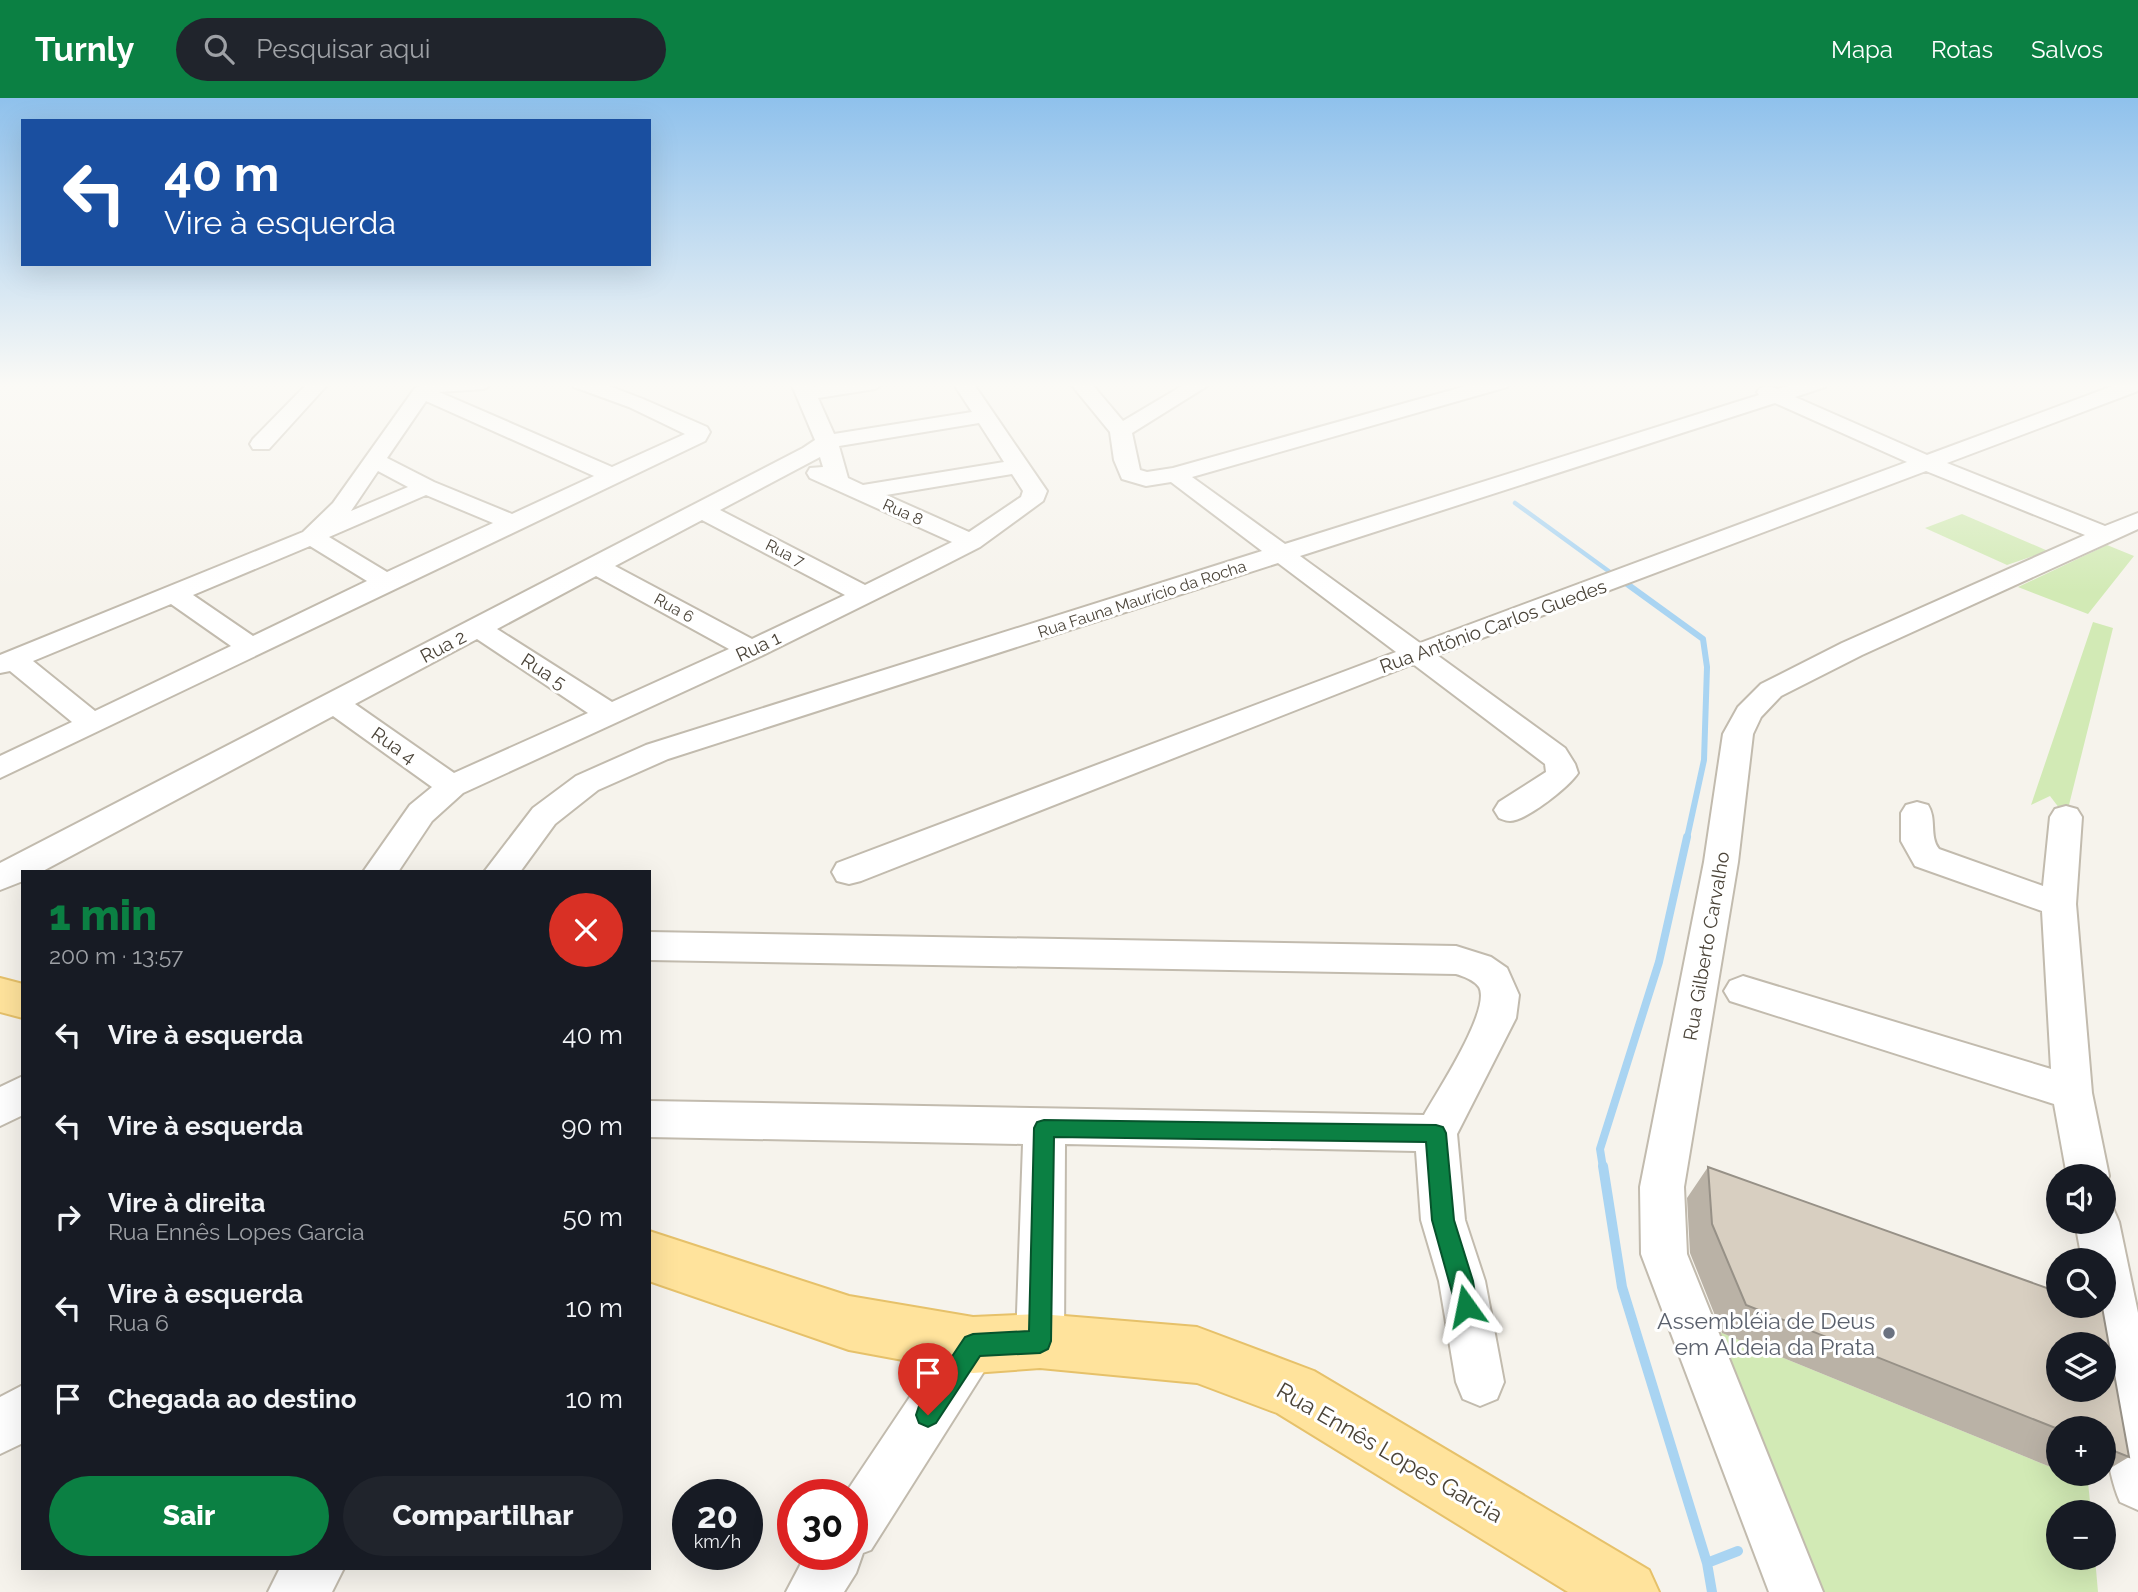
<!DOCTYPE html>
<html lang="pt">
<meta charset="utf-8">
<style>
:root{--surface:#171b24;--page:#20242c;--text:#f1f3f6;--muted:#9ea1a6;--accent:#0b8043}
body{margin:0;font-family:Raleway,sans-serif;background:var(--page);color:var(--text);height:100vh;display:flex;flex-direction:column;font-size:26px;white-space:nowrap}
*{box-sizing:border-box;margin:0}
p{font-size:23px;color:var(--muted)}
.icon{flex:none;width:38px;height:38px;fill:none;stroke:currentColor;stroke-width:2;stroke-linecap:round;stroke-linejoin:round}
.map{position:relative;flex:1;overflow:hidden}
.sheet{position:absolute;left:21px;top:772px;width:630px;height:700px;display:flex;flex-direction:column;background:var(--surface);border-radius:0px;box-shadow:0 7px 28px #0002}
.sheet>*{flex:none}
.hud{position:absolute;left:21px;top:21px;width:630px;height:147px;border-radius:0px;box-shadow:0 7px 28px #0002;background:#1a4fa0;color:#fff;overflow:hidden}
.controls{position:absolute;left:2046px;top:1066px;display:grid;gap:14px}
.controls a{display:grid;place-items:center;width:70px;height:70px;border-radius:50%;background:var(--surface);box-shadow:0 7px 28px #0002;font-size:35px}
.speed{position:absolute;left:672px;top:1381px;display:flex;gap:14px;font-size:35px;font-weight:700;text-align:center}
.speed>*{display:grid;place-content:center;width:91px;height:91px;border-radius:50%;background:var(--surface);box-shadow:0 7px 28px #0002;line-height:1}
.speed small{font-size:18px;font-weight:400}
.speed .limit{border:10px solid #d22;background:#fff;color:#111}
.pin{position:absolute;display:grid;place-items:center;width:60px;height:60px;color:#fff;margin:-72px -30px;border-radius:50% 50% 50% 0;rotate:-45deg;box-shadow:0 0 7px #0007}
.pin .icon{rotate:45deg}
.me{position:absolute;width:77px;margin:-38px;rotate:348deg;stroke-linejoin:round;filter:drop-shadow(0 0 5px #0008)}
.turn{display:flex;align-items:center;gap:24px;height:147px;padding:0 28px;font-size:32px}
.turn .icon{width:91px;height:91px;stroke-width:2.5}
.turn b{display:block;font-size:49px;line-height:60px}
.round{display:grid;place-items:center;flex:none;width:74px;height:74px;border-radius:37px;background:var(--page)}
.head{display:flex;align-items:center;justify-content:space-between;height:119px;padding:0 28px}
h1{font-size:42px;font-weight:800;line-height:52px;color:var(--accent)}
.cta{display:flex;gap:14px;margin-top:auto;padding:14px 28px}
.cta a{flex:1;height:80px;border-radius:42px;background:var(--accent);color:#fff;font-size:28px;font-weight:800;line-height:80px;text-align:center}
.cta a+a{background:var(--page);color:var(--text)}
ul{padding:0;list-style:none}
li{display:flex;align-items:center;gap:21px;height:91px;padding:0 28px}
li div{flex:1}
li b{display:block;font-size:26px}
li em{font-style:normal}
header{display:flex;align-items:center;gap:42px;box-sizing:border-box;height:98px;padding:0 35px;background:var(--accent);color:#fff}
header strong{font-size:33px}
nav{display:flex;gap:38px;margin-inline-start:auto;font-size:24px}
.search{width:490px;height:63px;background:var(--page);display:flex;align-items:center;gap:18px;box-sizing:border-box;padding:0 24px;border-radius:38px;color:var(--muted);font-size:26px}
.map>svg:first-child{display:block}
</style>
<header>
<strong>Turnly</strong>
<div class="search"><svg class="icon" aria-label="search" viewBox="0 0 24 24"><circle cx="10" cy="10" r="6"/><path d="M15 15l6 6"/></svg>Pesquisar aqui</div>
<nav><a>Mapa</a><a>Rotas</a><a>Salvos</a></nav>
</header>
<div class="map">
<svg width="2138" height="1494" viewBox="0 0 2138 1494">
<rect width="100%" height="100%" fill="#f6f3ec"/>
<!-- green -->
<path fill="#d2eab5" d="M1962 416 2048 453 2007 467 1925 430Z
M2107 447 2134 458 2088 516 2018 489Z
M2093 524 2113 530 2066 719 2050 698 2031 707Z
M1715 1232 2058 1372V1376H2067L2088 1384 2091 1414H2058V1460H2095L2098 1494H1818Z"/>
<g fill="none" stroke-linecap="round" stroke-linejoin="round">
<!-- stream-far3 -->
<path stroke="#a9d4f2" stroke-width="4.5" d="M1515 405 1625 485"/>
<!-- stream-far2 -->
<path stroke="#a9d4f2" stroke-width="6" d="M1623 483 1703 541 1707 569 1704 662 1687 740"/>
<!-- stream-far1 -->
<path stroke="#a9d4f2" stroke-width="8" d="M1603 1070 1600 1051 1659 864 1687 739"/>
<!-- stream -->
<path stroke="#a9d4f2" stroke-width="10" d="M1603 1068 1622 1189 1707 1465 1712 1494
M1707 1465 1738 1453"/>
<!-- minor casing -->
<g stroke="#c2bbae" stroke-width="4">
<path id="minor" d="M308 285H329L269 351H253L250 346 253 341Z
M425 285H494L484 291 439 294 612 369 685 336 629 309 574 289 571 285H601L643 301 707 329 710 334 705 343 0 680V658L72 624 10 573 0 575V557L303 434 333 405 415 290ZM426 303 594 378 512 416 434 384 387 360ZM378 373 408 389 351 413 353 410ZM426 397 493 425 387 474 329 439ZM310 448 367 483 253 538 193 497ZM171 506 231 548 95 613 33 563Z
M791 285H811L813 289 834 285H885L875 291 818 300 834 336 972 314 953 285H973L1047 393 1043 403 980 449 933 473 761 558 463 695 432 723 398 774H363L410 707 432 689 333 618 41 774H23V783L0 792V765L803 350 815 342ZM979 325 1004 364 863 387 848 380 839 348ZM820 359 823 369 810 370 807 375 810 380 952 444 865 487 720 412ZM1012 376 1023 393 1021 399 969 434 886 397ZM702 422 845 497 752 541 615 468ZM596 478 729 551 612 604 497 531ZM477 541 588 615 454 675 355 606Z
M1070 285H1091L1123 323 1187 285H1212L1132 335 1140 372 1147 374 1173 370 1477 285H1510L1507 289 1192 379 1285 446 1759 297 1757 294 1760 290 1767 288 1778 291 1796 285H1828L1825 289 1795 299 1927 357 2121 285H2138V293L1947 365 2105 428 2138 415V431L1862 557 1781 598 1761 619 1753 636 1738 764 1684 1089 1687 1156 1823 1494H1769L1641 1156 1640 1089 1704 764 1723 636 1738 609 1761 586 1842 545 2085 437 1926 373 1437 557 1565 650 1575 666 1578 675C1569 689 1526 723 1510 723 1506 723 1502 721 1499 720L1494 712 1499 704 1546 674 1545 666 1413 566 861 783 849 786 837 783 832 774 837 765 1396 554 1278 465 668 661 598 692 555 726 520 774H484L533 710 576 678 646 647 1262 453 1171 384 1146 388 1122 381 1114 362 1110 334ZM1775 305 1907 364 1420 545 1300 458Z
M1917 704 1928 707C1937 721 1929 738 1939 751L2043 788 2050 719 2055 711 2066 708 2077 711 2082 719 2076 806 2092 995 2109 1078 2104 1091V1078H2067L2054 1006 1730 903 1724 893 1730 883 1743 878 2051 971 2042 813 1915 768 1901 743V715L1906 707Z
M649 834 1456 848 1491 859 1507 870 1519 897 1516 920 1457 1036 1465 1122 1485 1183 1504 1284 1497 1301 1480 1308 1463 1301 1456 1284 1439 1183 1421 1122 1416 1053 1065 1046 1064 1243 1057 1260 1040 1267 1023 1260 1016 1243 1023 1046 649 1039V1003L1424 1017C1436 995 1492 911 1479 889 1474 882 1463 878 1456 876L649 862Z
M23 978V1017L0 1028V989Z
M2104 1106 2113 1110 2119 1124 2138 1215V1412L2120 1404C2100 1357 2104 1295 2104 1246H2097L2090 1208H2104V1162H2082L2075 1124H2104Z
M973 1223 990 1230 997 1247 990 1264 871 1452 863 1455 856 1475 844 1494H786L806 1456H852V1396H845L956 1230Z
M23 1287V1345L0 1356V1299Z
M280 1470H344L332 1494H268Z"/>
</g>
<!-- major casing -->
<g stroke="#e6c16a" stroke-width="4">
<path id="major" d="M0 880 23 886V920L0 914Z
M649 1133 849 1198 973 1219 1040 1216 1197 1229 1314 1273 1649 1472 1659 1494H1568L1277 1315 1197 1285 1040 1270 973 1275 849 1252 649 1183Z"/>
</g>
<!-- minor -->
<use href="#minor" fill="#fff" fill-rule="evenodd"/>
<!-- major -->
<use href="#major" fill="#ffe39c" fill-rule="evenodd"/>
</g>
<!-- wall -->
<path fill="#bab2a6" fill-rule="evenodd" d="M1708 1069 2058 1194V1208H2097L2102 1209 2129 1359 2104 1374V1330H2058V1372L1722 1235 1690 1155 1687 1100ZM2058 1246H2104V1292H2058Z
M2067 1376H2102L2088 1384Z"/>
<!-- building -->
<path fill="#d8cfc1" stroke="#979187" stroke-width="2" fill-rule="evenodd" d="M1708 1069 2058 1194V1208H2097L2102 1209 2129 1359 2104 1349V1330H2058V1331L1746 1207 1712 1126ZM2058 1246H2104V1292H2058Z"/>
<!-- sky -->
<linearGradient id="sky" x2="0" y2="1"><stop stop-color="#8fc1ec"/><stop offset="0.58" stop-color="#fbfaf6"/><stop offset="1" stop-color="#fbfaf6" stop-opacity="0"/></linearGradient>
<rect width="2138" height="495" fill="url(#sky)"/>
<!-- route -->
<path fill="#0b8043" stroke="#07532c" stroke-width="2" d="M1044 1022 1436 1027 1443 1029 1446 1035 1454 1122 1473 1183 1477 1208 1474 1216 1466 1219 1458 1216 1432 1122 1426 1044 1054 1039 1051 1243 1048 1251 1040 1255 980 1258 936 1325 928 1329 919 1325 916 1317 919 1308 965 1239 973 1236 1029 1233 1034 1030 1037 1024Z"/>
<!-- markers -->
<circle fill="#6b7280" stroke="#fff" stroke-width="2.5" cx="1889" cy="1235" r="7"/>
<g text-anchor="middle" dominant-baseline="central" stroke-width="6" stroke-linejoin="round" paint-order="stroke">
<!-- far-street labels -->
<g font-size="16" fill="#4b4439" stroke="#fff">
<text transform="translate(903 414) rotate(24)">Rua 8</text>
<text transform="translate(785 455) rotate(27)">Rua 7</text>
<text transform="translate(1142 501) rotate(-18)">Rua Fauna Maurício da Rocha</text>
<text transform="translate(674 510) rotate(29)">Rua 6</text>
</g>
<!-- street labels -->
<g font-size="19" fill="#4b4439" stroke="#fff">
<text transform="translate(1493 528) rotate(-20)">Rua Antônio Carlos Guedes</text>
<text transform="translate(443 548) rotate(-28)">Rua 2</text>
<text transform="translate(758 548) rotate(-25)">Rua 1</text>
<text transform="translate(544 573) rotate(33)">Rua 5</text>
<text transform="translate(394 647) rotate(35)">Rua 4</text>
<text transform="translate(1706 848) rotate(-80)">Rua Gilberto Carvalho</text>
</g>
<!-- near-worship labels -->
<g font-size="23" fill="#5b616d" stroke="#fff" text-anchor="end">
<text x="1875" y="1222">Assembléia de Deus<tspan x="1875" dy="26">em Aldeia da Prata</tspan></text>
</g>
<!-- near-street labels -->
<g font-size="23" fill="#4b4439" stroke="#fff">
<text transform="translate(1390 1354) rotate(30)">Rua Ennês Lopes Garcia</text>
</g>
</g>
</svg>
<div class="controls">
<a><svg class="icon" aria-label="sound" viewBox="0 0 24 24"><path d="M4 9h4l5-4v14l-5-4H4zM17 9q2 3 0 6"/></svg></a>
<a><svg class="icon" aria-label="search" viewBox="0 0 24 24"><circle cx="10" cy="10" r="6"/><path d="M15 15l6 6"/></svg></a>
<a><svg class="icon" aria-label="layers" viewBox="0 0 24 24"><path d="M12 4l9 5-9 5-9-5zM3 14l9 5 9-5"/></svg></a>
<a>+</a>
<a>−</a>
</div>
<div class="speed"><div>20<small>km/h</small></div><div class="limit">30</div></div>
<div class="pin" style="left:928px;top:1317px;background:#d93025"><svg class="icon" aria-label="arrive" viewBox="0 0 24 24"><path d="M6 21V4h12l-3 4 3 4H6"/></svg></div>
<svg class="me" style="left:1466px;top:1208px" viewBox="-20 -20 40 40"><path d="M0-17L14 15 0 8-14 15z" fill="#0b8043" stroke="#fff" stroke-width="4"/></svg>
<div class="hud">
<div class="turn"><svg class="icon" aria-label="left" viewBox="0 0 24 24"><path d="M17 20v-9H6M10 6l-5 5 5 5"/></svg><div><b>40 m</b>Vire à esquerda</div></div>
</div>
<section class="sheet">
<div class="head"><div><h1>1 min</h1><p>200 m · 13:57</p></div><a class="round" style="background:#d93025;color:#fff"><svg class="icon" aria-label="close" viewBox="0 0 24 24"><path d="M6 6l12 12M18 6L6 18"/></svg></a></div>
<ul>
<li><svg class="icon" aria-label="left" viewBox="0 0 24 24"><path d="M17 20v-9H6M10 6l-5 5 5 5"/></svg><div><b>Vire à esquerda</b></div><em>40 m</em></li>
<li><svg class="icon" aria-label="left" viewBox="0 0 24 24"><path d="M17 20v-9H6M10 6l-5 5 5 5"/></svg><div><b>Vire à esquerda</b></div><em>90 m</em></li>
<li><svg class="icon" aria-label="right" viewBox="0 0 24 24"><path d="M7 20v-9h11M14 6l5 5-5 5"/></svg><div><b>Vire à direita</b><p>Rua Ennês Lopes Garcia</p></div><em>50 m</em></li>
<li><svg class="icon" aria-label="left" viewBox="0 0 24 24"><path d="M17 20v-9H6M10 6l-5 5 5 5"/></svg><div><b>Vire à esquerda</b><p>Rua 6</p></div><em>10 m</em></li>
<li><svg class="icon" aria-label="arrive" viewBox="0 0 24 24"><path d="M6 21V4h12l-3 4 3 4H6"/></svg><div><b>Chegada ao destino</b></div><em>10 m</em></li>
</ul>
<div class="cta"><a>Sair</a><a>Compartilhar</a></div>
</section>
</div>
